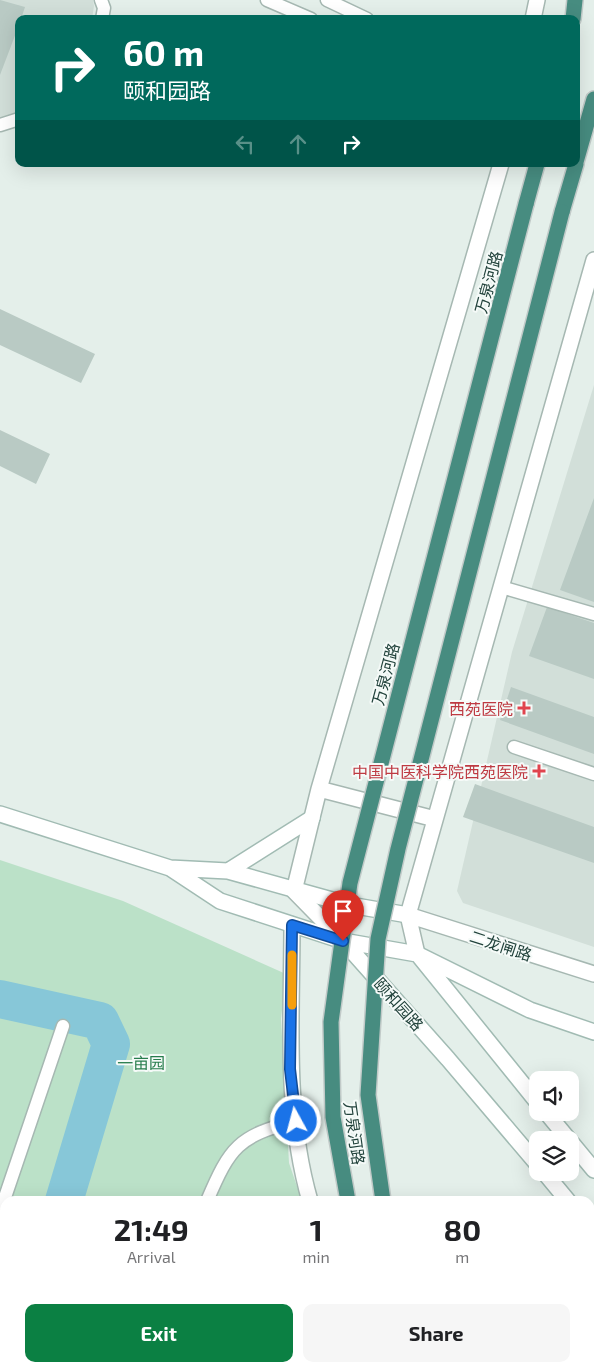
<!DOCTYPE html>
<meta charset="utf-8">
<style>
:root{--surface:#fff;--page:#f6f6f6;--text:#202124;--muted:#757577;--accent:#0b8043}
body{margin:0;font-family:"Exo 2","Noto Sans SC",sans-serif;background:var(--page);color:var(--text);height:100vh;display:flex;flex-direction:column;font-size:19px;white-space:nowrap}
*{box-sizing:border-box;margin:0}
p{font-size:16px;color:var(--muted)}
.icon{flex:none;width:28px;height:28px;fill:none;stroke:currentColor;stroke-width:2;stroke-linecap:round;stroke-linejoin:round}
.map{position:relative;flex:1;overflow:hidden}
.panel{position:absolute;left:0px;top:1196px;width:595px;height:176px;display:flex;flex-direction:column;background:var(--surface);border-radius:15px 15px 0 0;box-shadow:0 5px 20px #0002}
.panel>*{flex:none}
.guide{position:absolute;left:15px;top:15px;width:565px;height:152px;border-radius:10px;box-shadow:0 5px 20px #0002;background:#00695c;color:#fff;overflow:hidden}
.controls{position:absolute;left:529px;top:1071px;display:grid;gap:10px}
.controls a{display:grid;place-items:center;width:50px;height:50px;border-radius:10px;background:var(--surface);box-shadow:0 5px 20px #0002;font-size:25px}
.pin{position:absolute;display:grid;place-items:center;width:42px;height:42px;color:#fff;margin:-51px -21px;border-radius:50% 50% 50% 0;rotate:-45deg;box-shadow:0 0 5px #0007}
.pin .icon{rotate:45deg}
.me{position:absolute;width:55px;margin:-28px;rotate:353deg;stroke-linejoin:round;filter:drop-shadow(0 0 4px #0008)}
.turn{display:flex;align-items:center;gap:18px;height:105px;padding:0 25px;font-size:22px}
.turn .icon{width:65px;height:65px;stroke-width:2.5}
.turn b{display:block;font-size:35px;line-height:42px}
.lanes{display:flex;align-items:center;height:48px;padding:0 25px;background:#0003;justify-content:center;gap:25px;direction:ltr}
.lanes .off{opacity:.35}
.eta{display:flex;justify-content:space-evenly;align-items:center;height:85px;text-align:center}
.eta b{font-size:30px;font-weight:700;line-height:35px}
.button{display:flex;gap:10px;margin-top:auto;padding:10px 25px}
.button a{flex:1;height:58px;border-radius:10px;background:var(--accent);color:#fff;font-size:20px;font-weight:700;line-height:58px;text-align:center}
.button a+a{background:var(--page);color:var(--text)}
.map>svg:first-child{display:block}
</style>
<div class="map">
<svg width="594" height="1372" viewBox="0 0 594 1372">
<rect width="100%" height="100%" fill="#e4efea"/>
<!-- built -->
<path fill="#d2dfd9" d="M0 0H93L94 6 92 19H19V113L0 119Z
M594 385V947L463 903 457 891 512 652Z"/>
<!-- green -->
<path fill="#bbe1c8" d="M0 860 123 901 286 974 281 1019 289 1163 302 1201H5V1368H357L359 1372H0Z"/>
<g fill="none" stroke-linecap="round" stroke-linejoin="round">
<!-- river -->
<path stroke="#87c7d8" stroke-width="38" d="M0 999 100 1021 111 1044 64 1201
M13 1372 15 1368"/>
</g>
<!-- building -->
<path fill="#b9cac4" d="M0 0 25 7 21 19H19V25L0 75Z
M0 309 95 354 81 383 0 345Z
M0 430 50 454 36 484 0 466Z
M594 498V602L560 590Z
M547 607 594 623V679L529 656Z
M511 687 594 717V754L500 720Z
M475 784 594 827V863L463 817Z"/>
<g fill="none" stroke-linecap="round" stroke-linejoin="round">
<!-- service casing -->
<g stroke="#a6b8b2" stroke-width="15">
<path id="service" d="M101 0 104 8 102 19
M267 0 311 19
M327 0 367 19
M0 125 19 119
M501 587 594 614
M514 747 594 774
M207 1201C230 1147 238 1136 296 1121
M0 1212 63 1026
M0 1251 5 1252
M329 1368 342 1372"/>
</g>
<!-- tertiary casing -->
<g stroke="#a6b8b2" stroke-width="18">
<path id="tertiary" d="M533 19 537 0
M319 789 435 819
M408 915 594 974
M292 925C292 1018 284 1111 310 1201
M343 941 294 891 319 789 501 164
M417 954 408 915 594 260
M362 1368 363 1372"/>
</g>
<!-- secondary casing -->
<g stroke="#a1bbb3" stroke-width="18">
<path id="secondary" d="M0 814 170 868 228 871 350 905 408 915
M170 868 220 901 343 941 417 954 530 1010 594 1032
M228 871 312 818
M343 941 448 1059 538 1165
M420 957 538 1103
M546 1112 569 1140
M570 1141 594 1170
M544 1172 568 1201
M590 1227 594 1232"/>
</g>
<!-- trunk casing -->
<g stroke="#c1cac8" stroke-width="18">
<path id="trunk" d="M573 19 575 0
M576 162 594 99
M526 204 537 164
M562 212 576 164
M388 1368 390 1372
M427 1368 429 1372"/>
</g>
<!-- service -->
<use href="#service" stroke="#fff" stroke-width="12"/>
<!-- tertiary -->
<use href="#tertiary" stroke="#fff" stroke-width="15"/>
<!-- secondary -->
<use href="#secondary" stroke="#fff" stroke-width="15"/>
<!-- trunk -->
<use href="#trunk" stroke="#478c80" stroke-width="15"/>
<!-- trunk-bridge casing -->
<g stroke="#c1cac8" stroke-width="18" stroke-linecap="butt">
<path id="trunk-bridge" d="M348 1201 333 1117 331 1022 350 883 526 204
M383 1201 368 1095 378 939 398 849 562 212"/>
</g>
<!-- trunk-bridge -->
<use href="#trunk-bridge" stroke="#478c80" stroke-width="15"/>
</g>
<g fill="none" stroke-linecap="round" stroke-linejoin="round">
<!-- route casing -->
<g stroke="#114b97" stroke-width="12">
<path id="route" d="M296 1121 290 1069 292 925 343 941"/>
</g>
<!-- route -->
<use href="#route" stroke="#1a73e8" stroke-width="9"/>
<!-- slow -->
<path stroke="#f59e0b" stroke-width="9" d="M292 1005V955"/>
</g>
<!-- markers -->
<g fill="#e0444e" stroke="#f5faf8" stroke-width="2">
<path d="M521.5 700.5h5v5h5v5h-5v5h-5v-5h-5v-5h5z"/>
<path d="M536.5 763.5h5v5h5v5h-5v5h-5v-5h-5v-5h5z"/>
</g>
<g text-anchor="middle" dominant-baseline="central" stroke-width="4" stroke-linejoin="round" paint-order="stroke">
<!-- street labels -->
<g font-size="16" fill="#21423b" stroke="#f5faf8">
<text transform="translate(488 282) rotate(-75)">万泉河路</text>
<text transform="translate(385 674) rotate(-75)">万泉河路</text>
<text transform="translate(501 945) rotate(18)">二龙闸路</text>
<text transform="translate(399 1004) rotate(48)">颐和园路</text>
<text transform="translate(355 1133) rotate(82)">万泉河路</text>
</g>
<!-- health labels -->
<g font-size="16" fill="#be3a42" stroke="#f5faf8" text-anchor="end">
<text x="513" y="708">西苑医院</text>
<text x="528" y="771">中国中医科学院西苑医院</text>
</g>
<!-- park labels -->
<g font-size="16" fill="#277d4d" stroke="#f5faf8">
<text x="141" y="1062">一亩园</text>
</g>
</g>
</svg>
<div class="controls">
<a><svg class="icon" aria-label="sound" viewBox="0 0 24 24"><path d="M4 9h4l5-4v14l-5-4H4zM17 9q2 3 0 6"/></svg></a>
<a><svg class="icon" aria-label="layers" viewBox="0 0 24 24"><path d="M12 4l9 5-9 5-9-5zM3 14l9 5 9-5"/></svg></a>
</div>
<div class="pin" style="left:343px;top:941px;background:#d93025"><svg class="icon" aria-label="arrive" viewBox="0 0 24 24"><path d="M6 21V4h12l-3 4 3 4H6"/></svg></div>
<svg class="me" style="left:296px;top:1121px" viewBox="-20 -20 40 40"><circle r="17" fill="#1a73e8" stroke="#fff" stroke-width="3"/><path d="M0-11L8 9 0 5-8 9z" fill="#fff"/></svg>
<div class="guide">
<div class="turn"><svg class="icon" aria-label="right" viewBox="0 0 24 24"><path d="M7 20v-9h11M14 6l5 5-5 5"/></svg><div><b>60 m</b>颐和园路</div></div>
<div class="lanes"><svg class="icon off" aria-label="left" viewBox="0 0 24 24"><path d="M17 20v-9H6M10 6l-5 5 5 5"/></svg><svg class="icon off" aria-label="ahead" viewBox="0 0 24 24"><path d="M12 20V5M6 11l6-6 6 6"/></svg><svg class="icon" aria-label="right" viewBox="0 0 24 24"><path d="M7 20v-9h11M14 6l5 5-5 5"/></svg></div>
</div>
<section class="panel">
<div class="eta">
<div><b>21:49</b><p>Arrival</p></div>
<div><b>1</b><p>min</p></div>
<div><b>80</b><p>m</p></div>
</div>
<div class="button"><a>Exit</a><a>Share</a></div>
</section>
</div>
